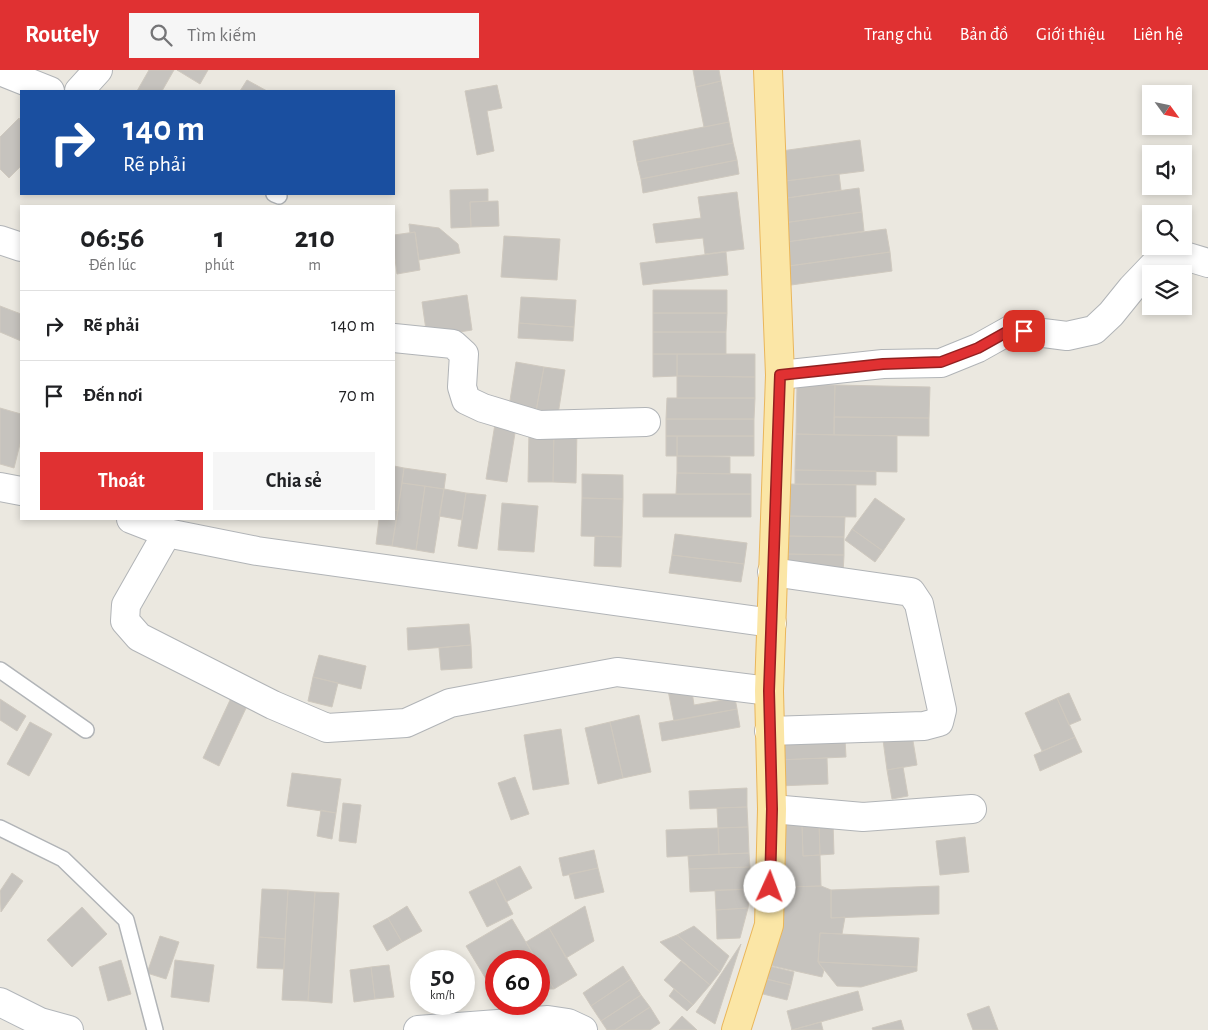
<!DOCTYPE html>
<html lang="vi">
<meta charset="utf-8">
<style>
:root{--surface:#fff;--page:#f6f6f6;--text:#202124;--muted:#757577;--line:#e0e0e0;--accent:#e03132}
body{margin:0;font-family:"Alegreya Sans",sans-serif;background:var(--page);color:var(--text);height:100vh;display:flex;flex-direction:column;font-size:19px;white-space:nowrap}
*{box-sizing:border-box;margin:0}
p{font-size:16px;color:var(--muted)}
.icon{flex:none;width:28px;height:28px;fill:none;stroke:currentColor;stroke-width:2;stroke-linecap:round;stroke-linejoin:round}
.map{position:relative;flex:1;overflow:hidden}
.drawer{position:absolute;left:20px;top:135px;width:375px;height:315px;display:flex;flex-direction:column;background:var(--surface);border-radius:0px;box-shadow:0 2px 8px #0003}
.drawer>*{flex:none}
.top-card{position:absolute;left:20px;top:20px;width:375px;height:105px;border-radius:0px;box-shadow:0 2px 8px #0003;background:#1a4fa0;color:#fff;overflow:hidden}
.needle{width:32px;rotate:123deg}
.controls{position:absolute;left:1142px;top:15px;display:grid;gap:10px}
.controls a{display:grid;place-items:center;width:50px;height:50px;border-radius:0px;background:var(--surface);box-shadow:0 2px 8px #0003;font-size:25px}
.speed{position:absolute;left:410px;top:880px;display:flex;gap:10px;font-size:25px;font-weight:700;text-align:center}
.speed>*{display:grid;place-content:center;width:65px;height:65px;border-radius:50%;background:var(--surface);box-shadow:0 2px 8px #0003;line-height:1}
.speed small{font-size:12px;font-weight:400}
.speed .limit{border:8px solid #d22;background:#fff;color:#111}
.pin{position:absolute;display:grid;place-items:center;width:42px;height:42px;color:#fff;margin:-21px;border-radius:10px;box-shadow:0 2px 8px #0006}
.me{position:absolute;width:55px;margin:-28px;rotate:2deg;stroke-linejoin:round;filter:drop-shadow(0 0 4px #0008)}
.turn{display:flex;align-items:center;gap:18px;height:105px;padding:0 20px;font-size:22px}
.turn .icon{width:65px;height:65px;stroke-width:2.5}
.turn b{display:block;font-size:35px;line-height:42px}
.eta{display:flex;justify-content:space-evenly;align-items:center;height:85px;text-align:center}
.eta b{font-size:30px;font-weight:600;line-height:35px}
.cta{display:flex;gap:10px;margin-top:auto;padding:10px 20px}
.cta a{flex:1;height:58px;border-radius:0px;background:var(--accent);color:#fff;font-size:20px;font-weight:600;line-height:58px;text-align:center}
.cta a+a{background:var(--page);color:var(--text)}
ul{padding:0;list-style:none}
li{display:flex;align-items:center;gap:15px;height:70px;padding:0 20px;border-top:1px solid var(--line)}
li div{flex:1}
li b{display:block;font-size:19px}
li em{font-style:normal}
header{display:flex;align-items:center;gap:30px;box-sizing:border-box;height:70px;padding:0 25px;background:var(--accent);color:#fff}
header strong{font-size:24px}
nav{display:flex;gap:28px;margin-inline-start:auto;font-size:18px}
.search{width:350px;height:45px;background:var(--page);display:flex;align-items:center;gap:12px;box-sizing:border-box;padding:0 18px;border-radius:0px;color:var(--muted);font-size:19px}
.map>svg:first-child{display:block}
</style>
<header>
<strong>Routely</strong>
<div class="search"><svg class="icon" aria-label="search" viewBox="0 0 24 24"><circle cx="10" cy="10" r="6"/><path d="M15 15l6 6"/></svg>Tìm kiếm</div>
<nav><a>Trang chủ</a><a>Bản đồ</a><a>Giới thiệu</a><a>Liên hệ</a></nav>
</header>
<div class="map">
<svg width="1208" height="960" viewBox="0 0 1208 960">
<rect width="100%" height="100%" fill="#ebe8e0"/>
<!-- building -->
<path fill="#c6c3be" stroke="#cfc9bf" d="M149 0H174L162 21H137Z
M177 0H208L200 14Z
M693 0H719L721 11 696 17Z
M247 10 267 21H240Z
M721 11 729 52 704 57 696 17Z
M497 15 502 38 487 41 494 81 477 85 465 21Z
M19 48 21 51V96L9 108 0 99V67Z
M729 52 733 73 637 92 633 71Z
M860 70 864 101 778 112 774 82Z
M733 73 737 90 641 109 637 92Z
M737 90 739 104 643 123 641 109Z
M839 104 841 120 780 129 778 112Z
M859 118 862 142 783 153 780 129Z
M488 119V131L470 132 471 157 451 158 450 120Z
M737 122 744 179 705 184 703 168 656 173 653 154 701 148 698 127Z
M498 131 499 156 471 157 470 132Z
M862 142 864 161 786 172 783 153Z
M409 154 439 158 458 174 460 183 419 190 415 162 410 163Z
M886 159 890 182 789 196 786 172Z
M415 162 420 200 397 204 394 181V165Z
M504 166 560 169 557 210 501 207Z
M726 182 728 205 643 215 640 193Z
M890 182 892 201 791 215 789 196Z
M653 220H727V243H653Z
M467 225 472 260 427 267 422 232Z
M521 227 576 230 574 257 519 253Z
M0 236 21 244V271L0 262Z
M653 243H727L726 262H653Z
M519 253 574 257 573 271 518 268Z
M653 262H726V284H653Z
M653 284H677V306L653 307Z
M677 284H755V307L677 306Z
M516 292 544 297 535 347 508 343Z
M544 297 565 300 557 351 535 347Z
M677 306 755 307V328H677Z
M797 315H835L834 365 796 364Z
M835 315 930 317 929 348 834 347Z
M667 328H755L754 349H666Z
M0 338 21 344V370L14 398 0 394Z
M834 347 929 348V366L834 365Z
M666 349H754V366H666Z
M495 354 516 357 507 412 486 409Z
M529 360H554L553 412H528Z
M554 360H577L576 413 553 412Z
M796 364 897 366V402L795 400Z
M666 366H677V386H666Z
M677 366H754V386H677Z
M677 386 730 387V404L677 403Z
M394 396 404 398 398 441 394 440Z
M404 398 446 404 444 419 402 413Z
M795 400 876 401V415L795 414Z
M677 403 751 404V424H676Z
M582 404 623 405V429L582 428Z
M402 413 425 416 416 480 392 476Z
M786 414 856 415V447L785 446Z
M425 416 444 419 434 483 416 480Z
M444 419 466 423 462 450 439 446Z
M466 423 486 425 477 479 458 476Z
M643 424H751V447H643Z
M582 428 623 429 622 467 581 466Z
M875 428 905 449 883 481 852 459Z
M502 433 538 436 534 482 498 480Z
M394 440 398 441 392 476 376 474 379 449H394Z
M785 446 845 447 844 467 785 466Z
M852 459 883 481 875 492 845 470Z
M675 464 747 473 744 494 672 485Z
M595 466 622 467 621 497 594 496Z
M785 466 844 467V485L785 484Z
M785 484 844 485 843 504H784Z
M672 485 744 494 741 512 669 503Z
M469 554 471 575 408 580 407 558Z
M471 575 472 598 441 600 439 578Z
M319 585 366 596 361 619 313 607Z
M313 607 338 613 332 637 308 631Z
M691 615 694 635 735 628 737 639 674 651 668 620Z
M1069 623 1081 650 1069 655 1057 628Z
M231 628 247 636 219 696 203 688Z
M1057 628 1075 667 1042 681 1025 643Z
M0 629 26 646 17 661 0 650Z
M737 639 740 657 662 671 659 653Z
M639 645 651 702 623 708 610 652Z
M30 652 52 664 29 706 7 694Z
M610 652 623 708 598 714 585 658Z
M561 659 569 714 533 720 524 665Z
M912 665 917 695 887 700 883 670Z
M1075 667 1082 682 1040 701 1034 685Z
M845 669 846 687 777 690 776 672Z
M827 688 828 714 778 716 777 690Z
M903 697 908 726 892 729 887 700Z
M292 703 341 709 336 743 287 736Z
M515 707 529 744 511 750 498 713Z
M747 718V737L690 739 689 721Z
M343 733 361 735 356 773 339 771Z
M747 737 748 757 718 758 717 738Z
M321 740 336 743 332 769 317 766Z
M833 752 834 784 820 785 819 753Z
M819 753 820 785 803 786 802 754Z
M784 754H802L803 786 820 785 821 816 786 817Z
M748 757 749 783 719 784 718 758Z
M718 758 719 784 667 787 666 760Z
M965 767 969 802 940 805 936 771Z
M594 780 598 798 563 806 559 788Z
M749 783 750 797 689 799 688 786Z
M520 796 532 818 506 832 495 809Z
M750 797 751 819 690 822 689 799Z
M598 798 604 822 575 829 569 804Z
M12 803 23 811 1 842 0 821Z
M495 809 513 844 487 857 469 822Z
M779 813 786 817 821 816 831 820V848L845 847 842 864 820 863 818 892 824 900 822 907 760 893Z
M939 816V844L831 848V820Z
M262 819 288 820 285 869 259 867Z
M751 819 748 838 716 840 715 820Z
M288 820 315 822 308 931 282 930Z
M315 822 339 823 332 933 308 931Z
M407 836 422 861 402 872 388 848Z
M585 836 594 871 566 888 549 858Z
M82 837 107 864 72 897 47 870Z
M748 838 740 868 717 869 716 840Z
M388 848 402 872 387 881 373 856Z
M512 849 537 891H496V919H492L466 876Z
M694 856 729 886 720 902 677 865Z
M549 858 577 905 554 919 526 872Z
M820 863 919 868 917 897 818 892Z
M677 865 720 902 710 915 660 872Z
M160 866 179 872 166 909 147 903Z
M259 867 285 869 284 899 257 898Z
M741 874 715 954 696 942Z
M121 890 131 924 108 931 99 897Z
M175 890 214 895 209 932 171 927Z
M681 891 710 915 693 935 664 910Z
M818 892 917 897V901L861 917 837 916Z
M539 894 554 919H539Z
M761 894 794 902 791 915 758 907Z
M389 895 394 927 375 929 371 897Z
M623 896 631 909 591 936 583 923Z
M371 897 375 929 354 932 350 900Z
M758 907 791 915 787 930 755 922Z
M631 909 641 925 601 951 591 936Z
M674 919 693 935 687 941 669 926Z
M858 921 863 940 792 960 787 941Z
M641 925 650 937 615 960H607L601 951Z
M989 936 998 960H973L967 944Z
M650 937 660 953 650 960H615Z
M682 946 697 960H669Z
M901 950 904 960H873L872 958Z
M821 952 823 960H791H792Z"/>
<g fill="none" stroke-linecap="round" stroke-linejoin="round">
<!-- lane casing -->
<g stroke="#b1b4b7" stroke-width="18">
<path id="lane" d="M274 124 279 126
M0 600 86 660
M0 758 63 789 126 850 155 960"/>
</g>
<!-- street casing -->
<g stroke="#b1b4b7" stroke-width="30">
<path id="street" d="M0 1 50 21
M79 21 98 0
M0 170 21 177
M394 268 453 274 464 284 462 317 466 330 483 338 539 355 646 352
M780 305 883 294 941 293 978 278 1012 259 1067 266 1094 260 1111 244 1132 218 1153 196 1178 184 1208 193
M0 417 21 421
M131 449 167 463
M769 621 617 602 450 633 406 653 327 658 273 635 139 567 125 551 126 535 167 463 257 481 772 553
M769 661 924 656 939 652 942 640 919 534 911 522 772 502
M772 739 863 747 972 739"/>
</g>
<!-- secondary casing -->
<g stroke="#b2b6ba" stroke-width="30">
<path id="secondary" d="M0 932 40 952 69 960
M418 960 548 950 568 953 583 960"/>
</g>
<!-- primary casing -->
<g stroke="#eab65a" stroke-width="30">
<path id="primary" d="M736 960 769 855 772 739 769 621 780 305 768 0"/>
</g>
<!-- lane -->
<use href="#lane" stroke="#fff" stroke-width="15"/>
<!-- street -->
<use href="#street" stroke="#fff" stroke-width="28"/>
<!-- secondary -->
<use href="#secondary" stroke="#fff" stroke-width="28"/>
<!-- primary -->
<use href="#primary" stroke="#fbe6a6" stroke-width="28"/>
</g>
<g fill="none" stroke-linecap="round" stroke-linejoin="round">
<!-- route casing -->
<g stroke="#922020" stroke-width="12">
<path id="route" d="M770 817 772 739 769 621 780 305 883 294 941 292 978 278 1012 259 1024 261"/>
</g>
<!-- route -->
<use href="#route" stroke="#e03132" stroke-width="9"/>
</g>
</svg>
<div class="controls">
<a><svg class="needle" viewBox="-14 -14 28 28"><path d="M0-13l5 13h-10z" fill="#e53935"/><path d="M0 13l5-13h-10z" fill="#757577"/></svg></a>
<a><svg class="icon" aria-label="sound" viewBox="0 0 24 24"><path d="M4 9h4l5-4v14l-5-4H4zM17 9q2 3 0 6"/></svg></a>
<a><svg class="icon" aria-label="search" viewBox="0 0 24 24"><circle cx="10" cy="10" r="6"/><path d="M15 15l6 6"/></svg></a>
<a><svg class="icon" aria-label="layers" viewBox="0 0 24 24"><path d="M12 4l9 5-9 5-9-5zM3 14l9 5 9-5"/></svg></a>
</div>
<div class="speed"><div>50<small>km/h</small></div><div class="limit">60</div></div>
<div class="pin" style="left:1024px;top:261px;background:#d93025"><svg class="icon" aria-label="arrive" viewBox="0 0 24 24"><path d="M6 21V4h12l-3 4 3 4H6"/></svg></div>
<svg class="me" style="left:770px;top:817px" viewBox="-20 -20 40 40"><circle r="19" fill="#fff"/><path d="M0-13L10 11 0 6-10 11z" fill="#e03132"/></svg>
<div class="top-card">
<div class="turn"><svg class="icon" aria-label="right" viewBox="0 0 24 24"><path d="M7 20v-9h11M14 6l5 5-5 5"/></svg><div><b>140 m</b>Rẽ phải</div></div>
</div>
<section class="drawer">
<div class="eta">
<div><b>06:56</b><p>Đến lúc</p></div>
<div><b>1</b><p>phút</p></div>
<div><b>210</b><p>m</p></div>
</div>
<ul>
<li><svg class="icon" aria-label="right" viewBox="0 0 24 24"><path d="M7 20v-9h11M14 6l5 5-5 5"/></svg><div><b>Rẽ phải</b></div><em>140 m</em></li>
<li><svg class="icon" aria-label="arrive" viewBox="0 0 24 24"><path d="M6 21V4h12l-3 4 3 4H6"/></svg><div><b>Đến nơi</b></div><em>70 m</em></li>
</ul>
<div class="cta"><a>Thoát</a><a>Chia sẻ</a></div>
</section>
</div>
